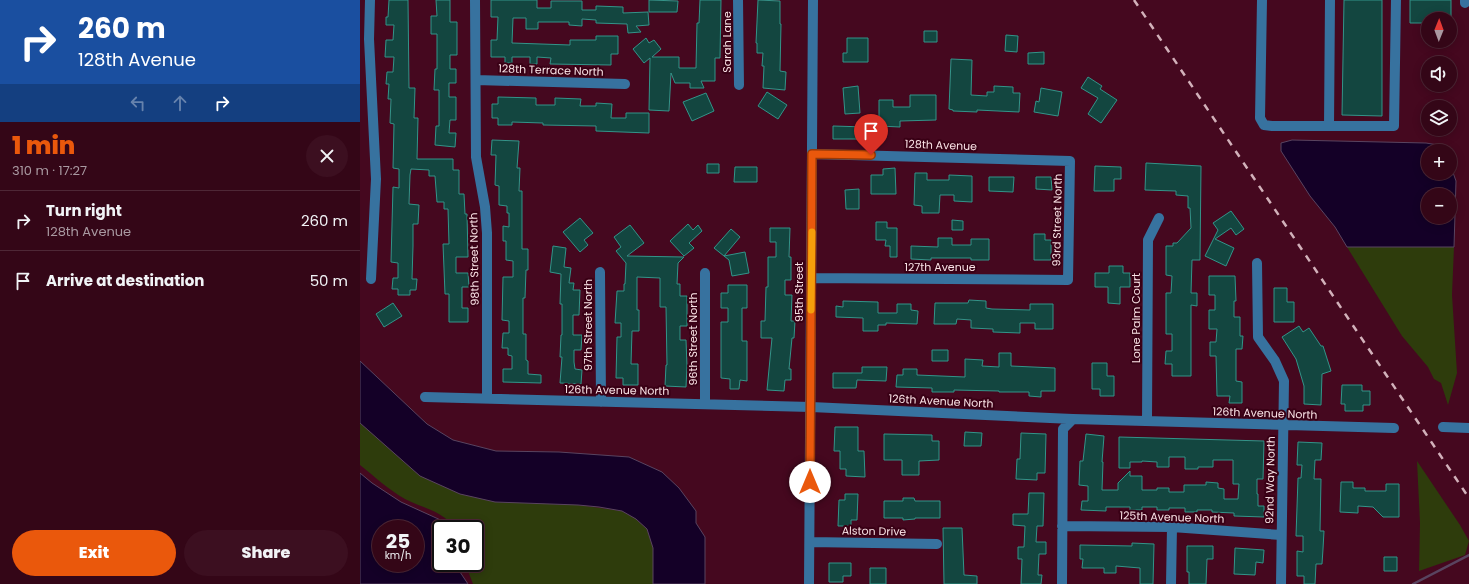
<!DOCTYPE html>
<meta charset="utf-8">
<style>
:root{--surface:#340617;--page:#3c0f20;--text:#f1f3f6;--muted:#a999a1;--line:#4e2736;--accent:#ea580c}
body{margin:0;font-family:Poppins,sans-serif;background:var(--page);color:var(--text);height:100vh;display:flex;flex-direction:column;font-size:15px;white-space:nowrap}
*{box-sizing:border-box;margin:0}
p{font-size:13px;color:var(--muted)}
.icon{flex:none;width:22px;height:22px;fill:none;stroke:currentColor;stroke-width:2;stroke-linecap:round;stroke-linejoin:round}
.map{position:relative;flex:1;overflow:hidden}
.details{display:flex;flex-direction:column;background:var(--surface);width:360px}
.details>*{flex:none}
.top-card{background:#1a4fa0;color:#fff;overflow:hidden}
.needle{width:26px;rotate:1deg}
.controls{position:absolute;left:1061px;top:12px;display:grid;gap:8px}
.controls a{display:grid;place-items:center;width:36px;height:36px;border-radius:50%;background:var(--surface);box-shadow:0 2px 10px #0003,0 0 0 1px var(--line);font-size:20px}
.speed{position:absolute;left:12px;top:520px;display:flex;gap:8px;font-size:20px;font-weight:700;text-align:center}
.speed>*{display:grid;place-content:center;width:52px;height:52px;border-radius:50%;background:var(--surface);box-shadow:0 2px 10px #0003,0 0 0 1px var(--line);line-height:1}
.speed small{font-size:10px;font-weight:400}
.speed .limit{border:2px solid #111;border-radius:6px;background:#fff;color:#111}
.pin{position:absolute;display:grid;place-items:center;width:34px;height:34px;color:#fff;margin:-41px -17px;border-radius:50% 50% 50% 0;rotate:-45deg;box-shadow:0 0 4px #0007}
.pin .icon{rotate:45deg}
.me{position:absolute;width:44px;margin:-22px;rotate:0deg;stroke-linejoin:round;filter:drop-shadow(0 0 3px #0008)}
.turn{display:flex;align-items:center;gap:14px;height:84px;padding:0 12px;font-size:18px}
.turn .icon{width:52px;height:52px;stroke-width:2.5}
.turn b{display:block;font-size:28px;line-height:34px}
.lanes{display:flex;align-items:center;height:38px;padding:0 12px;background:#0003;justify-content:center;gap:20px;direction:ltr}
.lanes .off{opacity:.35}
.round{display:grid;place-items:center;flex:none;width:42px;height:42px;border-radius:21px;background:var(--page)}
.summary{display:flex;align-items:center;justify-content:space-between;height:68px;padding:0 12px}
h1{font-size:24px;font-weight:800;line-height:30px;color:var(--accent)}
.cta{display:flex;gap:8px;margin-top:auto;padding:8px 12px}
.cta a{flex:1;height:46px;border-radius:24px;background:var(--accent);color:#fff;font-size:16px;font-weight:800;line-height:46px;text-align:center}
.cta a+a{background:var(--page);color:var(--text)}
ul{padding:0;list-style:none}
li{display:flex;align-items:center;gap:12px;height:60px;padding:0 12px;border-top:1px solid var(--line)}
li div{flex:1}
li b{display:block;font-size:15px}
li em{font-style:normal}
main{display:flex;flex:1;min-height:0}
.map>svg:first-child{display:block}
</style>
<main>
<section class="details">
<div class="top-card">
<div class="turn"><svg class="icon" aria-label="right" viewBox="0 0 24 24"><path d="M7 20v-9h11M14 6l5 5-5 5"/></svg><div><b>260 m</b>128th Avenue</div></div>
<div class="lanes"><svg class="icon off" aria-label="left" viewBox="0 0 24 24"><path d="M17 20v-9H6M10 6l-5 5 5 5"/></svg><svg class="icon off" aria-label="ahead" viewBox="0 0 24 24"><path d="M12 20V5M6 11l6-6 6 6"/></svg><svg class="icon" aria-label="right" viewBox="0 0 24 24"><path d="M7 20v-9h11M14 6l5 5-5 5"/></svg></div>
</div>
<div class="summary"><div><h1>1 min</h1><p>310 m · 17:27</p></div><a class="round"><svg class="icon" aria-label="close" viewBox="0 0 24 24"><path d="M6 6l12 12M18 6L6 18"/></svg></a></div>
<ul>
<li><svg class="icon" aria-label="right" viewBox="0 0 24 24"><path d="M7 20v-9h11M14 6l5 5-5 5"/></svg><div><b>Turn right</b><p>128th Avenue</p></div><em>260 m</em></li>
<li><svg class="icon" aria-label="arrive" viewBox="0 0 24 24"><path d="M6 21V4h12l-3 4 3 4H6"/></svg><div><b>Arrive at destination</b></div><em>50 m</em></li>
</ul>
<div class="cta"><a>Exit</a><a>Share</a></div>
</section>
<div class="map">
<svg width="1109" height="584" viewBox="0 0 1109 584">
<rect width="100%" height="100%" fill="#45081f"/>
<!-- green -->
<path fill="#2e3c0c" d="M987 247H1094L1092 295 1097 373 1088 405 1081 383 1074 379 1068 367 1042 336Z
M0 423 17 436 218 505 262 511 276 519 287 529 293 548V584H113L105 563H115V529H88C89 524 89 521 85 518 73 509 58 506 45 499 29 490 15 477 0 465Z
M1057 461 1100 525 1109 541 1105 555 1059 571 1060 523Z"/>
<!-- water -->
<path fill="#140027" stroke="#594460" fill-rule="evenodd" d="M932 140 1066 143 1078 145 1085 151H1068V173H1090V164L1096 181 1094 247H987L975 227 950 196 921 151V143ZM1068 195H1090V217H1068Z
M0 361 67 424 93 440 136 451 199 452 269 457 302 472 319 488 336 511V523L345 537V584H293V548L287 529 276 519 262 511 239 507 218 505 135 502 100 494 60 476 0 423Z
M0 473 12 483 41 502 85 522 84 529H81V563H94L108 584H0ZM21 529H55V563H21Z"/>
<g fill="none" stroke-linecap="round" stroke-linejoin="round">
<!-- stream -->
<path stroke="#594460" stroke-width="2.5" d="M1053 584 1109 555"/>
</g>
<!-- building -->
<path fill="#134640" stroke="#339489" d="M29 0H48L49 88H55L54 118H58L57 159H93V170H99V194H104L105 214H107L108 257H96V273H108L109 287H102V308H108V322H89V294H85L83 244H89L88 209H84V202H77L75 176H69V170L51 169 50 175 49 204 59 205 58 224H53V246L52 279H57L56 290H50V295H38V289H32L33 278H38V263L31 262 33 187 39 188V169L33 168 34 124 30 123 31 99H28L29 84H26L27 72H33L34 57H25L26 40H33L34 25H26V17H28Z
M76 0H90V22H97V55H90V69H96V83H89V97H96V120H90L89 133H96L95 147 75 145 76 126H79V90H74L75 69H77V34H71V16H77Z
M131 0H177V8H191V1H222V10H236V6L263 7V13L288 12 289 25 276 26 281 32 268 33 267 24 236 23V20L222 19V26L209 25V22H178V29H166V18H153L152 43 210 45V40H236V36H258V54H251V65L190 64 191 58 177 57V64H170V57H152V63H145V57H131V40H137L138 17H131Z
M289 0 318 1 317 12H289Z
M340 0H361L360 58H355V81H341L344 88H330V83H315L311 73 309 111 289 110 290 58 284 63 273 49 286 38 289 43 294 40 301 49 292 57H319V68H336L337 23H339Z
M398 0 420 1V24H421L420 71 426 72 425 90 403 88 404 66H402L403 53H397V43H396Z
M984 0H1022V116L982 115Z
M1050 0H1091V19H1068V23H1050Z
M564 31H577V42H564Z
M646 35 658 36 657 52 645 51Z
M487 38H508V62H483V53H487Z
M684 52V64H668V53Z
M591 59 612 60 611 95 627 96V92H634V86L653 87V93H660L659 112 617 110V112L593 111V110L589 109Z
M728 77 742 86 740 89 757 100 741 123 728 114 738 98 721 88Z
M498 86 500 113 485 114 483 88Z
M681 88 702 92 698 116 674 112 676 101 679 102Z
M407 92 427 105 418 119 398 106Z
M346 93 354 111 332 121 323 102Z
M550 95H576V120L540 121V127L519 126V100H533V107H550Z
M138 97 176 98V105H195V98L221 99 220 106H236V103L252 104 251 118H266V113H289V133L236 131V126L183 125V123L152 122V125H138V118H132V104H138Z
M473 126 506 127 505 139H473Z
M132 140 159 141 157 168H160L159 191H162V249H168V270H166L165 298H163V334H166V360L168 361V374L181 375V383L143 382V369H152V356L148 355V348H142L143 333H149V321L142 320 143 277H153V261L146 260V241H143V226L149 227V213H147V206L139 205V186L135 185 136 155H131Z
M786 163 841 166 840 260H832L831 293H837V306L831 305V376H812V364H805L806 351H812V334H806V293H811L812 276 806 275V246H813V243H817L831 228 830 208H828V196L816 195V191L785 190Z
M347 164H359V173H347Z
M735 166 761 167V179H754V191H734Z
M375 167H397V182H374Z
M535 168 536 194H511V175H523V169Z
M555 173H567V180H589V175L612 176V202L594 201V195H580L579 213H562V206L554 205Z
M629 177H654L653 192 629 191Z
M676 177H691L692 190 676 189Z
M499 189V209H486L485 190Z
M871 211 884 229 876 235 871 228 855 239 874 248 866 266 845 256 858 230 853 223Z
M220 218 233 233 224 240 228 245 220 252 203 232Z
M592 220 603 221V230H592Z
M516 222H527V228H537V257H530V246H525L526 240H516Z
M328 224 333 230 338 225 342 231 329 243 334 248 324 256 310 241Z
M270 225 284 243 267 256 324 257 318 263 317 284H320V296H327V326H320V340H326L327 366 326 387 305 386 306 365H307L306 307H300V278L277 277V310H279V331H272L271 364H278V385H263V378H256L257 337H261V323H255L257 291H264V284H265L266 263 256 251 261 247 254 237Z
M410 228H430L429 257H431V280H425V295H432L431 321H435L434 338H432L429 369H431V380H425L424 391 407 390 412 338H401V321H405L406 287H408V257H416V242H410Z
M371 229 380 237 364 256 385 252 389 273 372 276 369 260 354 248Z
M674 234H685V240H691V260H674Z
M578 238H592V245H611V239H629V260H611V258H571V260L551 259V246L578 247Z
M193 246 206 248 204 267 211 268 209 283H214L213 290H220L219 315H213V335H222L221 350H214V362L215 369 222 370 221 384 200 383 202 357H200L201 335H202V304H200L201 274 190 272Z
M749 266H763V273H770V287H760V304L748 303V287H735V273H749Z
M849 276H875L876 301H874V317H880V336H883L882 349H876V381L882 382V403H869L870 396H857L856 356H850V342H856L857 329H849V310H855V295H849Z
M368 285H387V308H382V341H387V381L380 380 379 389H370V379L361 378V322H368V308H361V293H368Z
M914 288H927V302H934V322H914Z
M609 300 626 301V308L632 309 670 310V304H693V329H675V323H660V333L633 332V329L611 328V320L597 319 596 324H574L575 303H608Z
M483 301 518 302V313H537V304H551V310L558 311 557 324 526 323V325H518V331H503V318L476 317V306L483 307Z
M33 303 42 316 24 327 16 314Z
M939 326 943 332 949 328 961 346H963L971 371 962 374 961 405 944 404V386L936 359 922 337Z
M572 350H588V361H572Z
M639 353H651V366L695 368V391H681V397L669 396V392H639V391L594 390V392H572V388L536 387 537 375H543V369H557V375L605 377V359L623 360 622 366 639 367Z
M732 363H747V376H754V396H740V389H732Z
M502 367H527L526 381 497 380 496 388H473V373H502Z
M982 385H1002V391H1010V405H1003V411H985V404H981Z
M475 427H498V451H504L505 477 486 476V469H480V451H474Z
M605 432 622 433 621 446H604Z
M661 433 686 434 685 473H677V480L656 479 657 459H660Z
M524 434 572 435V441H579V460L559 461V475H542V460H524Z
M726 434 744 436 742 462H743L742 490H758V483L770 471V476H782V490H797V488H809V492H824V485H846V482L858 483V488L864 489V499H878L879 484H873V460H853V467H838V469H825V457H809V467H797V462L782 461V462H770V468H759V437L904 441 903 479H897V494H898V506H904V517L874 516V513L852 512V510H837V512H825V508H809V510H797V507H782V510H770V507H746V511L721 510 722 501H728V486L719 485 720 461H723Z
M938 442 962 443 961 460H955L954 479H961L960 531H964L963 549 962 564H956L955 584H944V576H937V551L943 552V536H936L938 478H941L942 465H937Z
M981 482H993V488H1005V491H1026V484H1039V517H1023L1013 507 998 506V513L980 512Z
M669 493H684L683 526H677L676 542H686V554H679L678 575H682L681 584H661L662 559H658V547H664L665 526 653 525V514H668Z
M485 494H498L497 520H491V526H478L479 500H485Z
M543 498H554L555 501H580V518H555V519L543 520V518H524V501H543Z
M583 528H602L604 575 617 576V584H584Z
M772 543 794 544 793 584H780V568L756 566V573H744V568H722L723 559H720V545L772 546Z
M827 546H853V559H847L846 584H829V572H827Z
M875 548 904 550 903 563 896 562 895 575 874 574Z
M1024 557H1037V571H1024Z
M469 563H491V576H483V582H469Z
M510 568H526V584H510Z"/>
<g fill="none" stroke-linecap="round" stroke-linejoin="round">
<!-- minor -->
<path stroke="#37729f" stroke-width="10" d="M10 0 9 39 16 179 11 279
M115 0 116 157 125 207 127 233V398
M378 0 379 85
M902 0 900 118 904 125 912 126H969
M970 0 969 126H1034L1036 0
M1105 0V3
M116 80 265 84
M897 263 898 337 915 361 924 381 921 584
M240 272 241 402
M345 273V404
M451 278 708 280 710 161 452 154
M65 397 451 407 713 419 1034 428
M787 421 788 240 799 218
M1083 427 1109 428
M702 526 812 527 921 535
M450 542 577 544
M449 584 453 0
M702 584 703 429 713 419
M811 584 812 527"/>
<!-- rail -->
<path stroke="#d2b1ba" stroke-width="2.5" stroke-dasharray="7 7" stroke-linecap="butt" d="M774 0 1109 498"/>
</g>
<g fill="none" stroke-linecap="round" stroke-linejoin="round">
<!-- route casing -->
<g stroke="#983908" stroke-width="10">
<path id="route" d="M450 482 452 154 511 155"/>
</g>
<!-- route -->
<use href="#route" stroke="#ea580c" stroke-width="7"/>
<!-- slow -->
<path stroke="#f59e0b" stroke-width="7" d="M451 310 452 232"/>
</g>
<g text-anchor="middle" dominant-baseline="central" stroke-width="4" stroke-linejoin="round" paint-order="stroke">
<!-- street labels -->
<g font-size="11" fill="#fae2e6" stroke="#390015">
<text transform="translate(367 42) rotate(-90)">Sarah Lane</text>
<text transform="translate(191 70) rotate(2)">128th Terrace North</text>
<text transform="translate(581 145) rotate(2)">128th Avenue</text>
<text transform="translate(697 220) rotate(-89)">93rd Street North</text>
<text transform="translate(114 259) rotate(-91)">98th Street North</text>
<text x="580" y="267">127th Avenue</text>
<text transform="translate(439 292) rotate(-90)">95th Street</text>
<text transform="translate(776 318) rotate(-90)">Lone Palm Court</text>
<text transform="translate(228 325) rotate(-90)">97th Street North</text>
<text transform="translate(333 339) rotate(-90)">96th Street North</text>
<text transform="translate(257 390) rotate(1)">126th Avenue North</text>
<text transform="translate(581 401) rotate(3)">126th Avenue North</text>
<text transform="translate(905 413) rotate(2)">126th Avenue North</text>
<text transform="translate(910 480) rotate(-89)">92nd Way North</text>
<text transform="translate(812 517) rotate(2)">125th Avenue North</text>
<text transform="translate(514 531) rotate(1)">Alston Drive</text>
</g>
</g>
</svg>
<div class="controls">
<a><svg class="needle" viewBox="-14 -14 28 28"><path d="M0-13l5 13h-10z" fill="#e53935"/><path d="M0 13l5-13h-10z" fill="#a999a1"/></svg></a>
<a><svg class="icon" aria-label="sound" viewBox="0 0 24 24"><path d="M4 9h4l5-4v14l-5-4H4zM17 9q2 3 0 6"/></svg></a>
<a><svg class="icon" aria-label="layers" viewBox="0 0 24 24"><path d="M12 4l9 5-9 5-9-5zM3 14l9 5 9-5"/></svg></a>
<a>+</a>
<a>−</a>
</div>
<div class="speed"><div>25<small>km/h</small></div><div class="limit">30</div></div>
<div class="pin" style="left:511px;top:155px;background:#d93025"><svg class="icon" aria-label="arrive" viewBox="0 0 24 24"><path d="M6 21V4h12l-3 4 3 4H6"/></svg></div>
<svg class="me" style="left:450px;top:482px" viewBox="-20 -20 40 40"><circle r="19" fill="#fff"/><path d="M0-13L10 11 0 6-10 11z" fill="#ea580c"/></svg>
</div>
</main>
